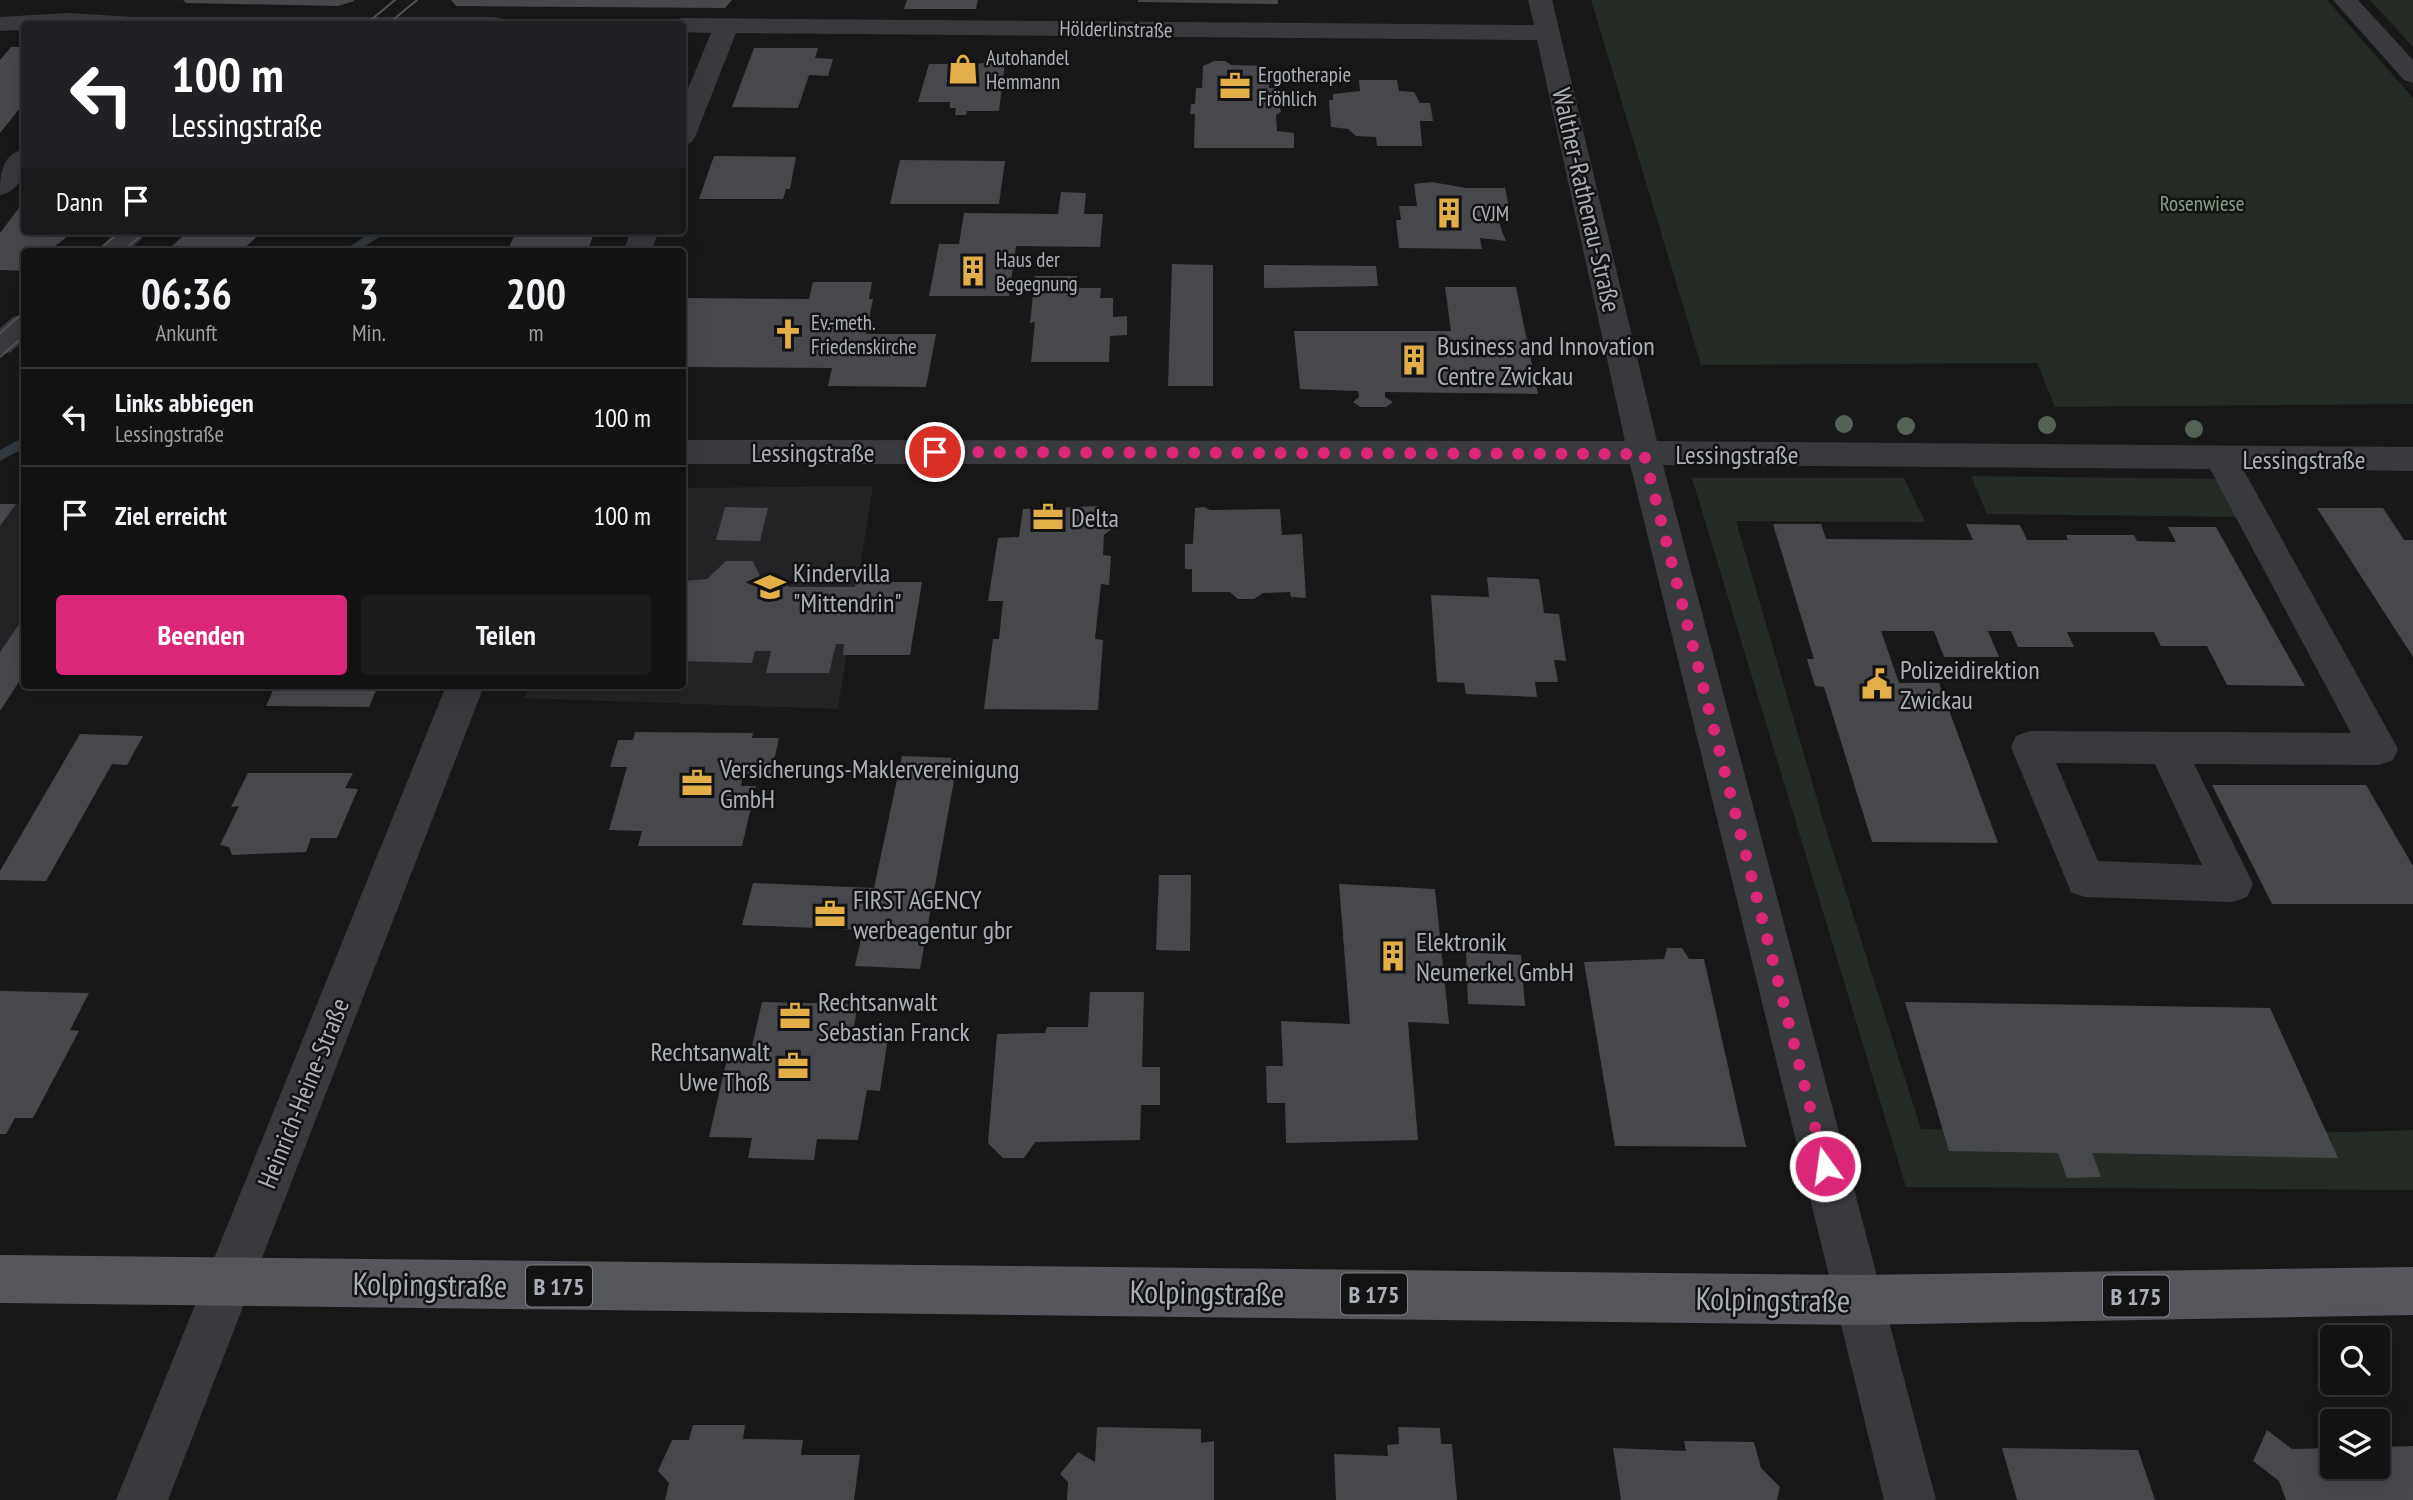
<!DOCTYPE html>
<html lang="de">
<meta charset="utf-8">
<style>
:root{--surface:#121213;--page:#1b1b1c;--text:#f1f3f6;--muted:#9c9ea0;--line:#313233;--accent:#db2777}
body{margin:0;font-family:"PT Sans Narrow",sans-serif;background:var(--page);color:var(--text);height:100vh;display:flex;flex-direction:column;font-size:26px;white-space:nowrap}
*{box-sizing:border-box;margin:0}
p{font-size:23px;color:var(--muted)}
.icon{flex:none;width:38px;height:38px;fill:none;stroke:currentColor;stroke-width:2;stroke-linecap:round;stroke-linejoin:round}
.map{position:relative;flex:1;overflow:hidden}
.panel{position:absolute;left:21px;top:248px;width:665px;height:441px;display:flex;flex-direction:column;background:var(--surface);border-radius:7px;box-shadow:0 7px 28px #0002,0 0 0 2px var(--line)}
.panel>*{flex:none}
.hud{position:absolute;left:21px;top:21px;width:665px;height:214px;border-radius:7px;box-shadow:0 7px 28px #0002,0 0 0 2px var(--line);background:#202124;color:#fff;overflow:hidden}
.fabs{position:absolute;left:2320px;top:1325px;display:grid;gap:14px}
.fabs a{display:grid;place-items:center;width:70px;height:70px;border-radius:7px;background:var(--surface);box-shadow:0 7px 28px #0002,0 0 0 2px var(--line);font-size:35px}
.pin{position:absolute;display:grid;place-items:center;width:60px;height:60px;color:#fff;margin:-30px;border:4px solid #fff;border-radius:50%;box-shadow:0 2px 7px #0007}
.me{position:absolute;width:77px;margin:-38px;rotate:346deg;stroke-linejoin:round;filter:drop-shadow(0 0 5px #0008)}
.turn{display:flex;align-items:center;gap:24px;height:147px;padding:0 35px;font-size:32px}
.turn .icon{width:91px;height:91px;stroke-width:2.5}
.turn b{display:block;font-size:49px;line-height:60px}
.then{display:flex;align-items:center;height:66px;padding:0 35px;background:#0003;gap:14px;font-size:26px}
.eta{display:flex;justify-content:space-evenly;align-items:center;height:119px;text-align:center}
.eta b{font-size:42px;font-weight:600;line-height:49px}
.button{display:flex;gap:14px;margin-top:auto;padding:14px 35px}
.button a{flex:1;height:80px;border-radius:7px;background:var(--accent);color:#fff;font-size:28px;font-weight:600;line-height:80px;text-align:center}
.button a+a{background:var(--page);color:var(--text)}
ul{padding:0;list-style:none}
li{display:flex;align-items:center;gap:21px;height:98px;padding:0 35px;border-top:2px solid var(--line)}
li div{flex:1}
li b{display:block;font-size:26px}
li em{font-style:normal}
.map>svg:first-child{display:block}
</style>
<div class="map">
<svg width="2413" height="1500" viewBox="0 0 2413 1500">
<rect width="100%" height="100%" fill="#181819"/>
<!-- built -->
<path fill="#242426" d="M873 486 838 709 525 698 529 686H682L683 488Z
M24 503V617L0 652V526L16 504Z"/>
<!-- green -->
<path fill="#242c25" d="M1591 0H2327L2413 98V404L2055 407 2037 363 1701 365Z
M2370 0H2413V47Z
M1971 476 2219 479 2241 517 1987 514Z
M1692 478H1904L1925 522 1736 521 1824 823 1921 1129 2349 1132 2413 1130V1190L1906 1187Z"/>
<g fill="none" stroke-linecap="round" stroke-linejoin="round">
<!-- stream -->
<path fill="#323a41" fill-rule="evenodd" d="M374 231H388L356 252H341Z
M24 437V448L0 461V450Z"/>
</g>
<!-- building -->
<path fill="#47484c" d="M183 0H354V1L338 6 186 3Z
M451 0H732L725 8 456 6Z
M907 0H978L976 9H904Z
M1138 0H1278V4L1138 2Z
M24 41V103L0 133V60L11 47H20Z
M754 48H818L815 58 833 59 828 76 809 75 798 108 732 107Z
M985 59 1005 63 999 111H967L966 115H955L956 108H950V102H918L929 64H976L984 63Z
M1214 61H1225L1231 65 1268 66 1269 88H1275L1281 112 1276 115 1277 131 1294 133V148H1194L1195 114H1190L1191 104H1195L1196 88H1202L1203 66Z
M1359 80H1397L1399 91 1414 92 1420 103H1430L1433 121H1420L1422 146H1377L1376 137 1356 136 1348 129 1331 127 1329 100H1333V94L1360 91Z
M714 156 796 157 790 189H786L783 199H699Z
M900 160 1005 161 999 204H890Z
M1432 182 1466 188H1505L1509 207H1496L1501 229 1506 241 1480 238 1482 249 1399 248 1396 220H1401L1399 206H1417L1414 184Z
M1061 192 1086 193 1084 214H1103L1100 247 1016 246 1009 296H929L939 244H959L964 213 1058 214Z
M22 204H24V231H74L48 252H24V271L0 270V233Z
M189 231H278L274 235 261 233 241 251 165 252Z
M516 231H595L587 252 508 250Z
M1172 264 1213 265V386H1168Z
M1264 265 1376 266 1378 286 1264 288Z
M1035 276H1077L1076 288H1101L1100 298H1113V317L1127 316V335L1110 336 1109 362H1031L1035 322 1030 323Z
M813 282H872L869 299H873L866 334H936L926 387 828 386 832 368 682 367V298L809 299Z
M1445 287H1516L1538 394 1385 392V397L1393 402 1386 407H1360L1353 402 1359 397 1358 391 1300 389 1294 331H1451Z
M0 504H16L0 526Z
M1099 506V513L1115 519V526L1104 535 1103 555 1111 556 1109 585 1101 584 1095 639 1103 640 1098 710 984 709 993 639H999L1003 601H988L998 538 1019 537 1023 509Z
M725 507 768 508 760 541 716 540Z
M1204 507 1210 510 1280 509 1282 535 1302 534 1306 598 1291 597 1290 592 1263 593 1254 599H1238L1230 592H1192V569H1185V544H1193L1195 508Z
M2317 508H2383L2404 540H2413V657Z
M1773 524H1821L1826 539 1973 540 1966 524 2020 525 2027 540H2068L2066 535H2134L2137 541 2176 542 2168 527H2216L2305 686 2227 685 2207 646H2161L2154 632H2067L2074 647H2018L2011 631H1988L1999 657H1944L1934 631H1881L1899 683H1939L1998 843 1872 842 1824 687 1815 686 1807 659H1814Z
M726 561H753L761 579 789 582 788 587H855L856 582H922L910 655H843L844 644H836L829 673H766L771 651H755L752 663 682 661V581L707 579Z
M1487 577 1539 579 1544 613 1559 614 1566 661 1554 660 1558 682H1535L1537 697 1466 694 1464 683 1437 682 1431 595 1489 597Z
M24 617V674L0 711V652Z
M275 686H378L369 707 266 706Z
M635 732 753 733 752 738H779L771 774H743L741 786H756L742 846H638L642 831 609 830 627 767H610L618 740H633Z
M80 734 143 736 127 765 112 764 46 881 0 880V871Z
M902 756 958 758 920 969 855 966 863 930 742 925 753 883 874 888Z
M248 773H353L345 788 358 789 337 838H311L306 852 232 855 229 847 220 845 239 806 231 807Z
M2212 785H2366L2413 866V904H2272Z
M1159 875H1191L1190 951 1156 950Z
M1339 884 1435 889 1449 1024 1408 1022 1418 1140 1286 1143 1285 1103H1267L1266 1066H1283L1281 1021 1350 1024Z
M1667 948H1682L1689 959H1704L1746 1147 1615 1146 1584 962 1664 959Z
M1466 952 1521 955 1525 1006 1468 1004Z
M0 991 89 993 70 1030 79 1031 33 1118H15L6 1134H0Z
M1090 992H1144L1142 1067H1160V1105H1141L1140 1140 1035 1142 1024 1158H1003L988 1143 997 1034 1045 1033 1047 1027H1088Z
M762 1002 858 1004 852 1037H888L880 1091 867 1090 858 1140 817 1139 814 1160 748 1158 752 1138 709 1137 729 1050 751 1051Z
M1905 1002 2270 1008 2338 1158 2092 1153 2101 1177 2067 1178 2058 1153 1949 1151Z
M693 1425H745L743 1439 803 1440 801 1455H860L854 1500H665L669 1483 658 1471 672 1440H689Z
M1097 1427 1201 1429V1443L1214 1441V1500H1067L1068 1482 1060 1474 1078 1452 1095 1462Z
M1398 1427 1440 1428 1441 1444H1452L1457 1500H1336L1334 1454 1388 1456 1387 1445 1399 1444Z
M2267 1430 2292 1449 2333 1448V1466H2378V1447L2413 1446V1500H2286L2279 1481 2253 1461Z
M1684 1441 1754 1442 1761 1468 1780 1487 1777 1500H1621L1613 1448 1686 1451Z
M2002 1448 2138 1450 2155 1500H2017Z"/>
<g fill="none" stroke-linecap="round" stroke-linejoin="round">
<!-- minor -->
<path fill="#393a3e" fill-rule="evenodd" d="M1528 0H1552L1657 441 2413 447V471L2243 469 2398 749 2393 760 2379 765 2194 764 2253 884 2247 897 2232 902 2085 897 2071 892 2011 747 2016 736 2030 731 2351 733 2210 469 1663 465 1936 1500H1884L1630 464H682V440L1625 441 1537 40 736 33 695 137 691 143 682 145V103L711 33 682 32V24H670L673 20 682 18 1534 25ZM2056 763 2155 764 2202 865 2098 861Z
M2333 0H2358L2413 60V83L2404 80Z
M68 13 133 17H494L503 19 506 24H24V30L0 31V17Z
M24 149C26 169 23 190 0 195 0 175 1 155 24 149Z
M117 231H149L128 252H96Z
M631 231H659L651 252H623Z
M24 314V340L11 352 0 355V328L13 317Z
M446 686H484L168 1500H116Z"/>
<!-- major -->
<path fill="#55575d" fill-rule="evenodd" d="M0 1255 1859 1275 2413 1267V1315L1859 1325 0 1303Z"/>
<!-- tram -->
<path stroke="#525459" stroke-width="2" d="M366 24 395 0
M388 24 417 0
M96 252 121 231
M122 252 146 231
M0 333 24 312
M0 357 24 336"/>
</g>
<!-- trees -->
<g fill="#536355">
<circle cx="1844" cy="424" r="9"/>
<circle cx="2047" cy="425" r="9"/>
<circle cx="1906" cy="426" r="9"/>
<circle cx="2194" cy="429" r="9"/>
</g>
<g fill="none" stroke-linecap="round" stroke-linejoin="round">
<!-- route -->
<path stroke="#db2777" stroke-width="12" stroke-dasharray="0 21.6" d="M935 452 1644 454 1825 1166"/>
</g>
<!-- icons -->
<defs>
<g id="shop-bare" transform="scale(2.415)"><path d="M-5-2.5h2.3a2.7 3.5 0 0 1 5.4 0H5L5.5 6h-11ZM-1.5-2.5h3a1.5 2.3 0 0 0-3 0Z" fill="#e2ae47" stroke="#131314" stroke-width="2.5" paint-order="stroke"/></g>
<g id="office-bare" transform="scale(2.415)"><path d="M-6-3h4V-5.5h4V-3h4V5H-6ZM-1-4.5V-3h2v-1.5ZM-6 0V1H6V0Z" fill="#e2ae47" stroke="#131314" stroke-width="2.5" paint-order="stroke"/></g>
<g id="building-bare" transform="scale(2.415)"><path d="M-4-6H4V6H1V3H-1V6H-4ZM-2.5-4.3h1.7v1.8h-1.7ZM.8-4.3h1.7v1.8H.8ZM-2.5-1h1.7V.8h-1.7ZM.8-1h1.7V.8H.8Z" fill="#e2ae47" stroke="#131314" stroke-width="2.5" paint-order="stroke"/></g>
<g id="church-bare" transform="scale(2.415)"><path d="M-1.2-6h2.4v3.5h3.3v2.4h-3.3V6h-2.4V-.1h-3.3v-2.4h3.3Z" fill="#e2ae47" stroke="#131314" stroke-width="2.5" paint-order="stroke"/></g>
<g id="school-bare" transform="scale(2.415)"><path d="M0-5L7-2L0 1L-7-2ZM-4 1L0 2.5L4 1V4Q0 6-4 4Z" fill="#e2ae47" stroke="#131314" stroke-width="2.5" paint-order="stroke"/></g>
<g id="civic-bare" transform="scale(2.415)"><path d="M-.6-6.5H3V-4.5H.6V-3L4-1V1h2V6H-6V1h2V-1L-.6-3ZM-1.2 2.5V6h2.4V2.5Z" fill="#e2ae47" stroke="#131314" stroke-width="2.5" paint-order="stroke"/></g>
</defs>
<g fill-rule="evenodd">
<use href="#shop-bare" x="963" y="69"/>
<use href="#office-bare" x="1235" y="86"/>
<use href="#building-bare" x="1449" y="213"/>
<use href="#building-bare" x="973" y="271"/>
<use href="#church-bare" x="788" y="334"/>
<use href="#building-bare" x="1414" y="360"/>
<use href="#office-bare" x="1048" y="517"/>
<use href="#school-bare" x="770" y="587"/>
<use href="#civic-bare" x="1877" y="684"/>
<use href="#office-bare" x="697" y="783"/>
<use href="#office-bare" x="830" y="914"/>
<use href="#building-bare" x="1393" y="956"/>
<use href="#office-bare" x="795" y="1016"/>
<use href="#office-bare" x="793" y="1066"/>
</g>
<g text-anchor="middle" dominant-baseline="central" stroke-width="5" stroke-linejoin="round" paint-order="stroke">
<!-- far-street labels -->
<g font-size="21" fill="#abafb8" stroke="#131314">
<text transform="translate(1116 29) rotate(1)">Hölderlinstraße</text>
</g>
<!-- far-poi labels -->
<g font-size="21" fill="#abafb8" stroke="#131314" text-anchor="start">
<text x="986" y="57">Autohandel<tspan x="986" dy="24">Hemmann</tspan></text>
<text x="1258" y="74">Ergotherapie<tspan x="1258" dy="24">Fröhlich</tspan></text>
<text x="1472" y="213">CVJM</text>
<text x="996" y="259">Haus der<tspan x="996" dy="24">Begegnung</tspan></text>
<text x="811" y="322">Ev.-meth.<tspan x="811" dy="24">Friedenskirche</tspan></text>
</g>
<!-- far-park labels -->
<g font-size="21" fill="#84a186" stroke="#131314">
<text x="2202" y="203">Rosenwiese</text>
</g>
<!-- shield labels -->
<g fill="#131314" stroke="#7d8087" stroke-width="2">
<rect x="526" y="1265.5" width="66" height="41" rx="5"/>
<rect x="1341" y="1273.5" width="66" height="41" rx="5"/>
<rect x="2103" y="1275.5" width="66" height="41" rx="5"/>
</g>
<g font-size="24" font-weight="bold" fill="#abafb8">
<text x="559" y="1286">B 175</text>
<text x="1374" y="1294">B 175</text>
<text x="2136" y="1296">B 175</text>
</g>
<!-- street labels -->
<g font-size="26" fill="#abafb8" stroke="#131314">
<text transform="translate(1587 200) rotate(77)">Walther-Rathenau-Straße</text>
<text x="813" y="452">Lessingstraße</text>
<text x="1737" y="454">Lessingstraße</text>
<text x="2304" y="459">Lessingstraße</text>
<text transform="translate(303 1093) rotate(-68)">Heinrich-Heine-Straße</text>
</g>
<!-- poi labels -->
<g font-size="26" fill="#abafb8" stroke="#131314" text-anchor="start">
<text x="1437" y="345">Business and Innovation<tspan x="1437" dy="30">Centre Zwickau</tspan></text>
<text x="1071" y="517">Delta</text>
<text x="793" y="572">Kindervilla<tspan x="793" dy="30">"Mittendrin"</tspan></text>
<text x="1900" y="669">Polizeidirektion<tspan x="1900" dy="30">Zwickau</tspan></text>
<text x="720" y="768">Versicherungs-Maklervereinigung<tspan x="720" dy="30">GmbH</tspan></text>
<text x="853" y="899">FIRST AGENCY<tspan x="853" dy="30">werbeagentur gbr</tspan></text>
<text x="1416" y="941">Elektronik<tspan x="1416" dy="30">Neumerkel GmbH</tspan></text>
<text x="818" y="1001">Rechtsanwalt<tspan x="818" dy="30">Sebastian Franck</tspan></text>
<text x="770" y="1051" text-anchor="end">Rechtsanwalt<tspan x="770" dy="30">Uwe Thoß</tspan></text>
</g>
<!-- near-street labels -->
<g font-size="32" fill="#abafb8" stroke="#131314">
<text transform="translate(430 1284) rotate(1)">Kolpingstraße</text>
<text transform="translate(1207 1292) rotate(1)">Kolpingstraße</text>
<text transform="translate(1773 1299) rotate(1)">Kolpingstraße</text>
</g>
</g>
</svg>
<div class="fabs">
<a><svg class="icon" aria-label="search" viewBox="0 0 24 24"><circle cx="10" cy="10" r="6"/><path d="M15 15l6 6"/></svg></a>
<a><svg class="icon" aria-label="layers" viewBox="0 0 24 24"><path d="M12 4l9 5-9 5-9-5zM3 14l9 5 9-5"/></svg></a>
</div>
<div class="pin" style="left:935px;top:452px;background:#d93025"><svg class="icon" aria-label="arrive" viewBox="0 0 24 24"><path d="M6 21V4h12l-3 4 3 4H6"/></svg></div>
<svg class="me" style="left:1825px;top:1166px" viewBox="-20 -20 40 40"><circle r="17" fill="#db2777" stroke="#fff" stroke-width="3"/><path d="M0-11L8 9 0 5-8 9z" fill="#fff"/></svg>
<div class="hud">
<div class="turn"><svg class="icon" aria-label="left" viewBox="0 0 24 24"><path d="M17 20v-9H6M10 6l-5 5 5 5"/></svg><div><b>100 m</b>Lessingstraße</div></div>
<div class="then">Dann<svg class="icon" aria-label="arrive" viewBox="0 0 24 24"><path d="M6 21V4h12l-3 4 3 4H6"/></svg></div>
</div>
<section class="panel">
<div class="eta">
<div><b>06:36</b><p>Ankunft</p></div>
<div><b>3</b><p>Min.</p></div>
<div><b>200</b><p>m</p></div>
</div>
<ul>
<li><svg class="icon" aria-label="left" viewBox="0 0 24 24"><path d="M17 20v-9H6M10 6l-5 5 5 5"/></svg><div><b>Links abbiegen</b><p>Lessingstraße</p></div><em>100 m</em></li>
<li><svg class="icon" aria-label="arrive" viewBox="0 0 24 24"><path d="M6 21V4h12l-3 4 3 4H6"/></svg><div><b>Ziel erreicht</b></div><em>100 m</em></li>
</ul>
<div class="button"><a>Beenden</a><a>Teilen</a></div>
</section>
</div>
